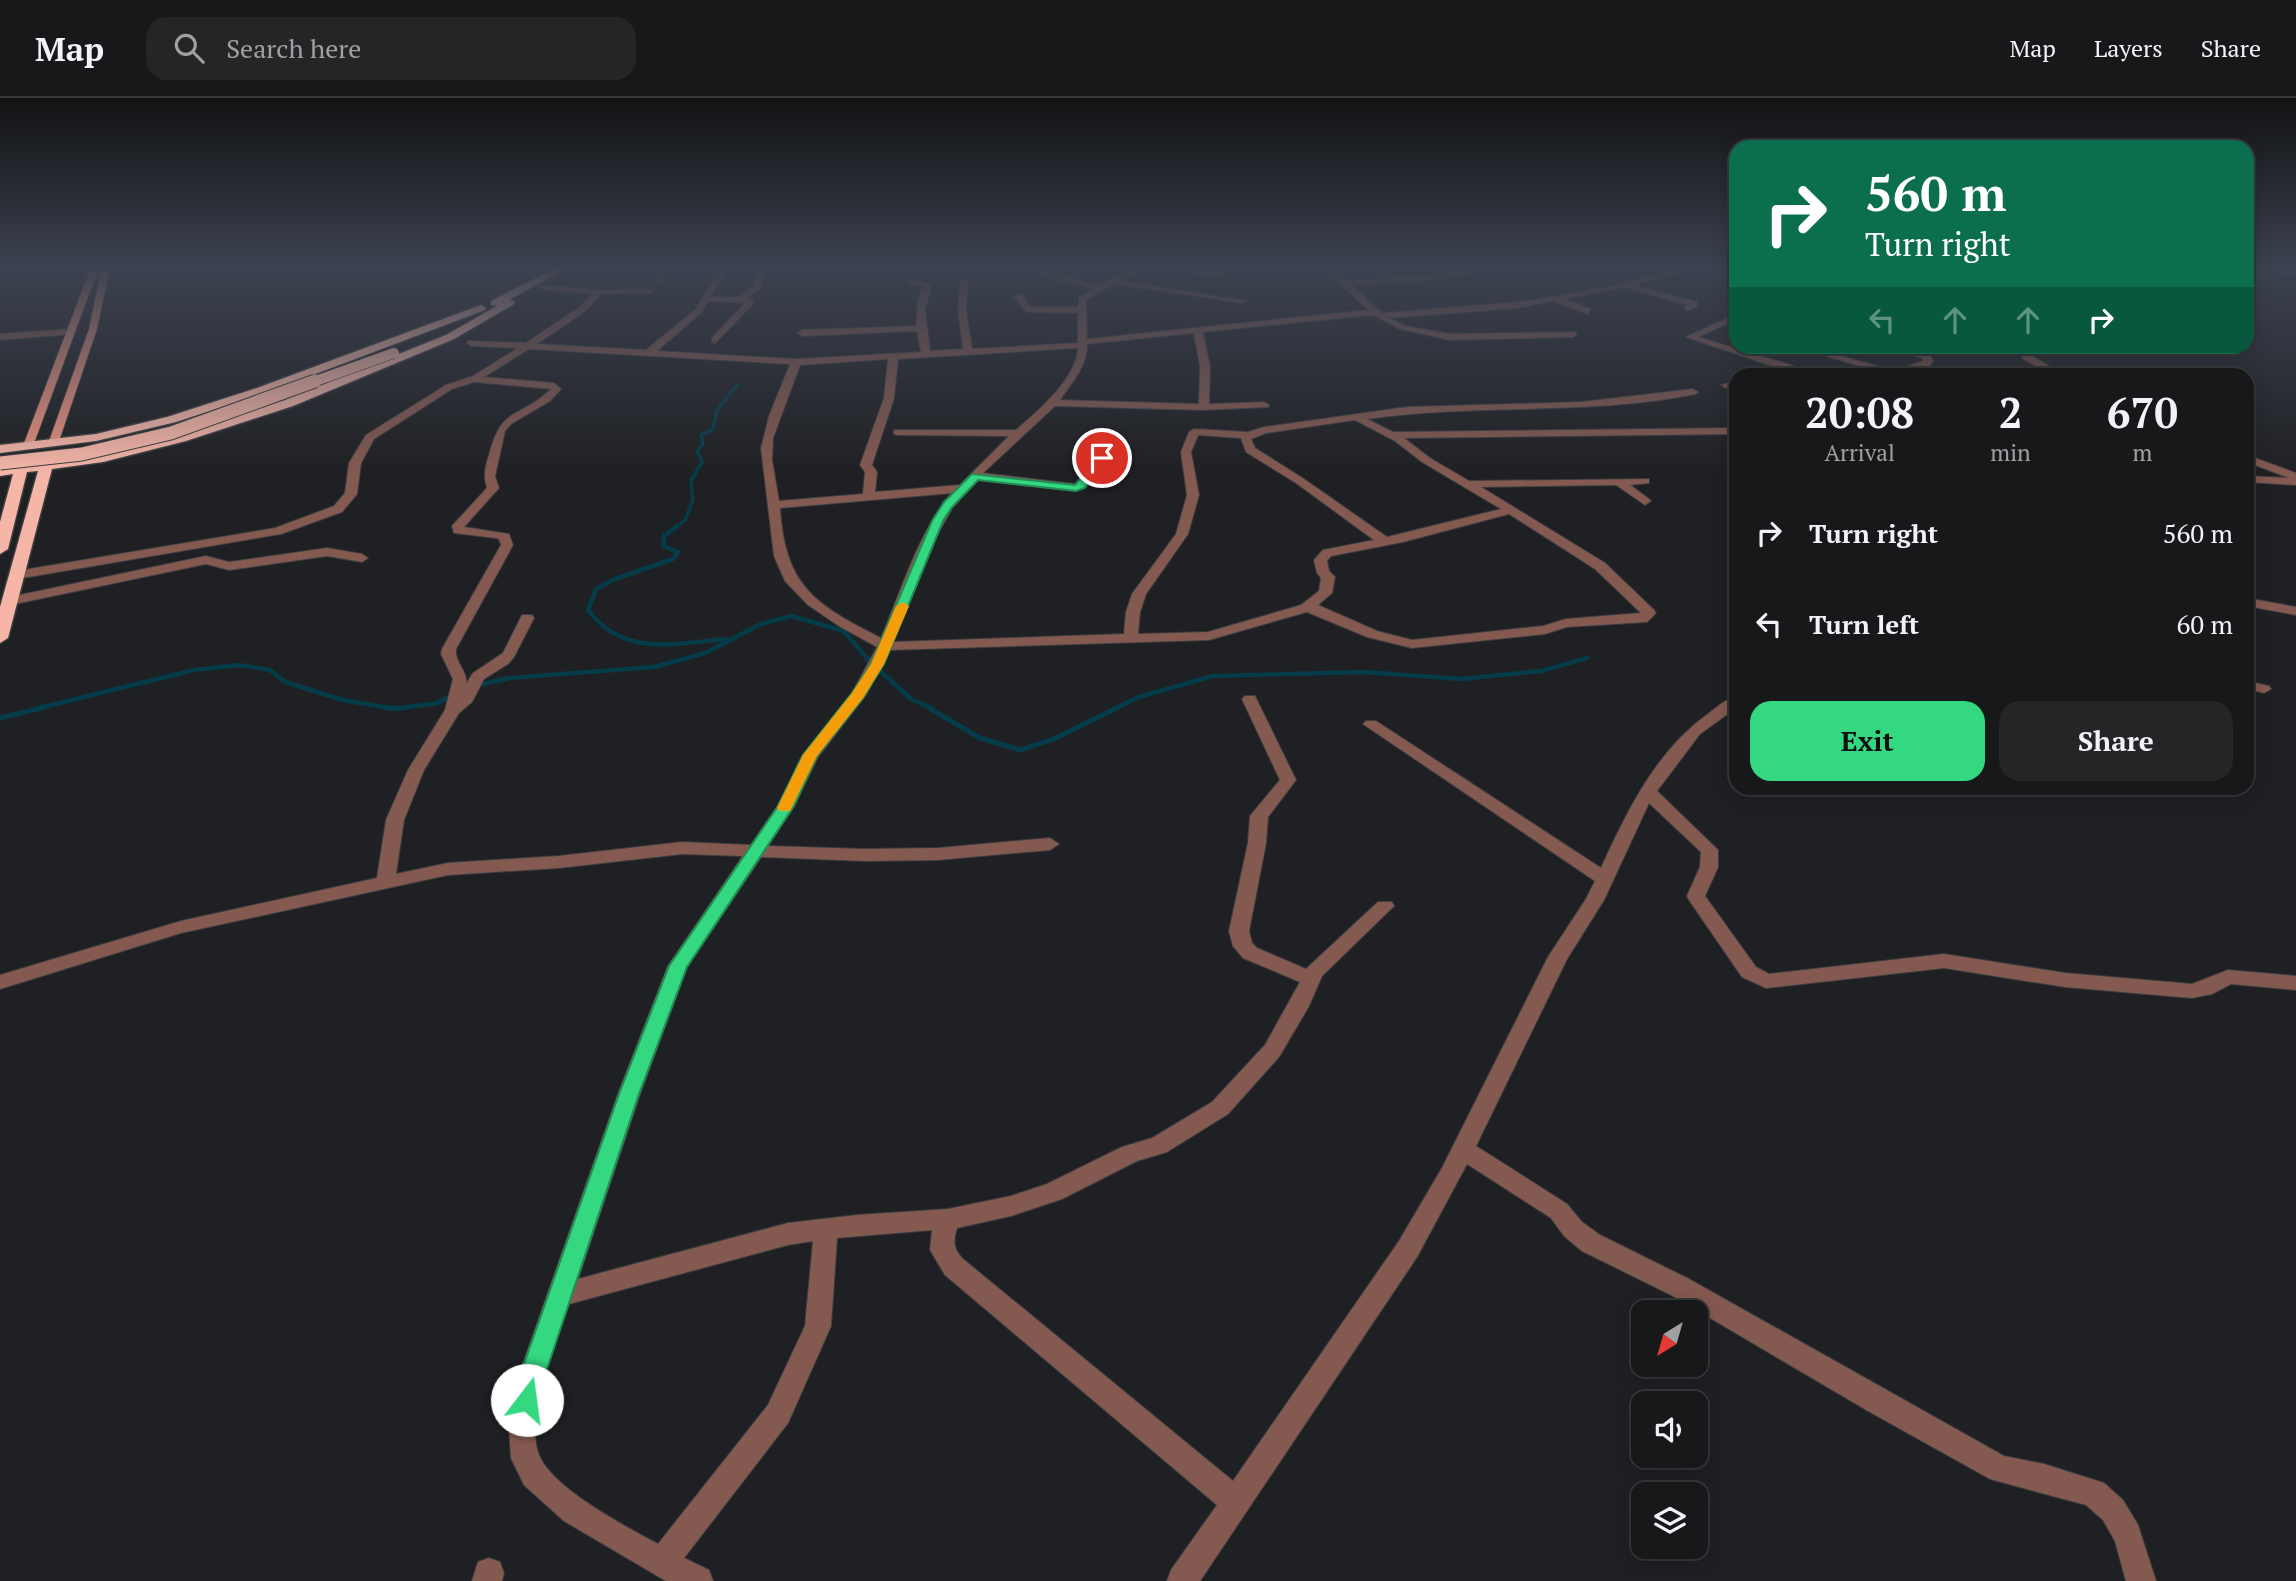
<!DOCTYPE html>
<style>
:root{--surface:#17181a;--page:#242527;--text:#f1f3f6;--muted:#9ea0a2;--line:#363739;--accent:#34d881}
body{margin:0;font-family:"PT Serif",serif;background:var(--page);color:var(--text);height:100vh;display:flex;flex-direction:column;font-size:26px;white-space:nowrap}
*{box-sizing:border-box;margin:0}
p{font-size:23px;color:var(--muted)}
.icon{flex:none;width:38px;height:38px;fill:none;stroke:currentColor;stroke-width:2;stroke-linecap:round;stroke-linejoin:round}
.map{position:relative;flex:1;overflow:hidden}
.side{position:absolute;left:1729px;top:270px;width:525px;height:427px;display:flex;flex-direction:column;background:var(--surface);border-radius:21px;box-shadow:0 4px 18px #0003,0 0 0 2px var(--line)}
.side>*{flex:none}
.guide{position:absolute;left:1729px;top:42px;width:525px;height:214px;border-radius:21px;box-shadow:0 4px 18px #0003,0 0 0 2px var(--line);background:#0b6e4f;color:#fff;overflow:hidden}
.needle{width:46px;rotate:217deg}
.buttons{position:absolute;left:1631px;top:1202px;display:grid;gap:14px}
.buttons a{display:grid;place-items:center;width:77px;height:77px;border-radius:14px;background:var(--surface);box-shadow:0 4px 18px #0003,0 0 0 2px var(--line);font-size:35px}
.pin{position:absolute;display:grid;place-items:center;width:60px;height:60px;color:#fff;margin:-30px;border:4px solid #fff;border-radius:50%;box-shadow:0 2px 7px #0007}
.me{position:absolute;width:77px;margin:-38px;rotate:15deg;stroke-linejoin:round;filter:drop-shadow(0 0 5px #0008)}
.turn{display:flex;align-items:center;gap:24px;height:147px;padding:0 21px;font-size:32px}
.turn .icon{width:91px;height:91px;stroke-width:2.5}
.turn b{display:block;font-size:49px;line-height:60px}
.lanes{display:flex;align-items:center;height:66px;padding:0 21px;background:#0003;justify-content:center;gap:35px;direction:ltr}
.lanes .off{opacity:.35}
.eta{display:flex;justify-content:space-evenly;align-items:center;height:119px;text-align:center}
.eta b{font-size:42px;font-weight:600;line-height:49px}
.cta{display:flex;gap:14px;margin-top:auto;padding:14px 21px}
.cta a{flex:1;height:80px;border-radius:21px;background:var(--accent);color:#111;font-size:28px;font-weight:600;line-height:80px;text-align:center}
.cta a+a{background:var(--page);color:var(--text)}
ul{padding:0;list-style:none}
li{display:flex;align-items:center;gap:21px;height:91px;padding:0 21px}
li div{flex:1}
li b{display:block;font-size:26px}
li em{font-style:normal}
header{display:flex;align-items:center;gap:42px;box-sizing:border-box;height:98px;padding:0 35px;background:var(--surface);border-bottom:2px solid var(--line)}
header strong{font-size:33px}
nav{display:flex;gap:38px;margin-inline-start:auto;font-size:24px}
.search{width:490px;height:63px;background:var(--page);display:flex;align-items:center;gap:18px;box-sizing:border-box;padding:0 24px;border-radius:21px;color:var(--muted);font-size:26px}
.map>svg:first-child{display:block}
</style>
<header>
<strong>Map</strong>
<div class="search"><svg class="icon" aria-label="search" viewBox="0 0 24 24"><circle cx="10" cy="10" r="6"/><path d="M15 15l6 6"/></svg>Search here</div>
<nav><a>Map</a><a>Layers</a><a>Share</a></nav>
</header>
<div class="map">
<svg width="2296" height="1483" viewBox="0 0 2296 1483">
<rect width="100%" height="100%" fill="#1f2023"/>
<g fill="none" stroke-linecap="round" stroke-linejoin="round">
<!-- stream-far2 -->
<path stroke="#053c49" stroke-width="3.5" d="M675 430 685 422 693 402 691 383 702 364 697 353 703 346 701 337 713 331 717 312 738 286"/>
<!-- stream-far1 -->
<path stroke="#053c49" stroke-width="4.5" d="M677 428 664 438 663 448 678 454 673 461 615 481 596 491 588 512C623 559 674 546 725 541
M475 588 509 580 654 569 705 555 761 526 791 518 844 533 870 564 911 601 933 611
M35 611 194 572 239 567 270 572 285 584 343 602 394 611 437 605 453 597
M1114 611 1139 599 1213 578 1364 574 1461 581 1541 573 1587 560"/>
<!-- stream -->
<path stroke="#053c49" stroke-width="5" d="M387 610H403
M929 610 980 640 1021 652 1056 640 1117 610
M0 620 42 610"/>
<!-- minor casing -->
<g stroke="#3c3e40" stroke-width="2">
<path id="minor" d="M577 169H597L573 174 569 172Z
M642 169H652L663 175 664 182 657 184 656 178Z
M720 169H728L711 199H739L754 188 756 169H764L762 189 747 200 753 202V206L715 245 712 244V240L745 205 708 203 702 214 657 253 796 261 921 254 917 233 802 238 798 235 802 232 916 228 918 203 923 187 906 186 909 182 932 185 925 212 930 253 963 251 958 211 960 183 964 181 968 183 966 211 972 251 1078 245V215L1026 214 1014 198 1021 196 1031 209H1078L1079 199 1094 191 1052 181 1026 169H1037L1100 188 1134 169 1223 175 1226 179 1142 171 1121 183 1246 203 1242 205 1115 186 1086 202 1087 241 1368 212 1323 169H1332L1347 183 1440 177 1483 169H1501L1440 181 1352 187 1382 215 1519 204 1607 189 1687 169H1701L1633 187 1697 204V208L1688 213 1684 210 1687 207 1624 189 1564 201 1591 211 1588 216 1553 203 1519 210 1389 220 1406 228 1450 236 1576 234 1577 236 1573 239 1450 242 1400 231 1373 217 1203 234 1210 269 1209 306 1264 304 1269 307 1268 309 1204 312 1055 308 983 375 1075 386 1098 360 1105 338 1110 335 1115 338C1109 358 1098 387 1076 393L978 382 953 409 938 435 893 544 1124 536 1126 514 1132 496 1176 436 1187 397 1181 354 1189 334 1194 331 1248 334 1264 329 1407 309 1581 304 1693 291 1698 294 1696 296C1588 318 1476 305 1367 321L1393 334 1736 330V336L1404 340 1430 360 1469 383 1649 381V385L1630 387 1649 401 1651 403 1645 407 1616 387 1481 389 1605 465 1654 512 1656 515 1647 524 1567 529 1545 536 1412 550 1367 539 1307 514 1209 542 890 552 866 597 818 659 794 708 768 748 865 751 938 750 1050 740 1059 746 1050 752 938 762 865 763 761 759 687 869 640 996 578 1181 788 1125 857 1117 948 1111 1011 1098 1047 1086 1122 1049 1152 1040 1212 1004 1265 947 1300 884 1243 860 1233 848 1229 833 1248 745 1250 718 1280 682 1242 601 1245 598H1255L1296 682 1268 719 1266 745 1249 833 1252 845 1257 850 1306 871 1378 804H1392L1394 808 1322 878 1309 908 1279 959 1228 1016 1167 1054 1137 1063 1062 1101 1011 1118 957 1130C953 1143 953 1151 963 1161L1233 1383 1399 1143 1442 1070 1548 859 1586 801 1595 783 1363 626 1366 623H1376L1601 770C1627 713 1656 653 1708 616 1717 609 1726 601 1736 598V610L1700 636 1657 693 1718 752V769L1705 798 1756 869 1769 876 1944 856 2065 875 2192 886 2228 872 2296 878V892L2231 886 2212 896 2192 900 2065 889 1944 870 1766 890 1742 879 1689 802 1687 798 1700 769 1701 754 1649 705 1604 802 1567 861 1476 1048 1567 1106 1582 1124 1600 1137 1689 1181 2004 1358 2044 1366 2104 1385 2123 1402 2138 1427 2156 1483H2126L2115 1443 2103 1422 2086 1407 1990 1381 1868 1313 1671 1197 1582 1153 1564 1138 1551 1120 1467 1066 1417 1159 1200 1483H1167L1171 1472 1217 1407 945 1177 930 1152 932 1132 837 1140 831 1228 788 1325 684 1460 709 1472 713 1483H666L564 1423 524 1387 511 1360 509 1330 518 1280 618 996 668 868 743 758 682 756 559 770 448 777 181 835 0 891V877L181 823 377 780 386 722 408 672 445 612 453 581 441 556 442 551 501 447 499 441 496 440 454 435 452 428 487 390C483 377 485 370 489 357 502 306 519 322 551 291L474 284 452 291 374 341 361 365 357 396 342 414 281 436 17 481 11 477 17 473 275 430 334 408 345 395 349 365 366 337 446 287 473 278 518 250 472 248 467 245 469 243 526 245 581 208 592 196 540 191 537 187 598 192 655 191 652 195 600 196 587 212 537 246 646 252 696 211ZM1194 235 1200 269 1199 306 1060 302C1071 286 1088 267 1087 246ZM1078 250C1077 280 1037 314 1016 332H894V336L898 337 1009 338 960 387 875 394 877 374 872 367 894 300 898 261ZM529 251 790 266 769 318 761 350 774 458 785 483 808 507 839 528 877 549 852 595 802 658 778 708 751 747 682 744 559 758 448 765 396 776 404 722 424 672 459 615 472 604 484 581 508 566 514 559 534 520 532 517H522L503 555 473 575 466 586C468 573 454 564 456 551L513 447 509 436 464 429 499 390 495 378 505 333 511 326 550 303 561 291 554 285 484 279ZM888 261 884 300 860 367 865 374 863 396 779 403 772 362 773 340 800 267ZM1355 322 1395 343 1422 364 1501 411 1387 439 1304 381 1255 350 1251 341 1266 335ZM1198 337 1241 340 1246 354 1296 385 1374 442 1323 452 1314 462 1317 475 1321 480 1319 493 1301 507 1208 534 1138 536 1140 514 1146 496 1188 436 1199 397 1191 354ZM953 395C919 431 901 494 881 540 814 506 785 488 780 410ZM1509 416 1595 471 1641 515 1566 521 1543 528 1412 542 1377 533 1318 507 1332 495 1335 479 1329 473 1327 463 1331 458 1403 444ZM813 1143 805 1228 768 1307 658 1446C626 1429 552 1390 539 1357 524 1322 557 1241 569 1206L788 1147Z
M2247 170 2296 172V176L2247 174Z
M1736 216V222L1698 239 1791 267 1803 272 1804 276H1796L1686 239Z
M70 231 73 232V236L0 242V236Z
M1884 248H1900L1918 253 1916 248H1925L1933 263 1929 269 1904 276H1886L1826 258 1831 255 1895 273 1923 263 1922 260Z
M2017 248H2026L2030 257 2058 273 2228 270 2233 273 2228 276H2050L2023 261Z
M1736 283V289L1726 290 1721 287Z
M2247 357 2296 375V387L2247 384V378L2289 380 2247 364Z
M327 450 362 456 368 460 362 464 327 458 229 472 206 466 10 507 3 503 10 499 206 458 229 464Z
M2247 500 2296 509V517L2247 508Z
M2247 583 2269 588 2271 591 2264 595 2247 591Z
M489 1460 500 1464 504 1475 502 1483H472L478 1464Z"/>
</g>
<!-- major casing -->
<g stroke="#3c3e40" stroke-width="2">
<path id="major" d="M91 169H99L33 348 24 350 23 348Z
M102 169H110L97 231 58 346 49 348 48 346 89 231Z"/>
</g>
<!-- highway casing -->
<g stroke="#3c3e40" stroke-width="3">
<path id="highway" d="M558 169H570L510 201 515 204 514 206 454 241 293 308 186 343 103 364 52 371 8 540 0 545V509L38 373 27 374 8 451 0 456V424L13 376 0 378V370L16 368 19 359H29L30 366 40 365 43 356H53L54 363 103 356 176 337 285 302 446 237 497 208 491 207V203Z
M481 207 486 210 485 212 265 295 176 324 96 343 0 355V347L96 336 167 319 257 290Z"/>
</g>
<!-- minor -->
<use href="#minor" fill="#845950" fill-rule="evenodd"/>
<!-- major -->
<use href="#major" fill="#e9917e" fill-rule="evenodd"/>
<!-- highway -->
<use href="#highway" fill="#f6b6a7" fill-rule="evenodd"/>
<!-- highway-bridge-far1 casing -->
<g stroke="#3c3e40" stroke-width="11" stroke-linecap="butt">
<path id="highway-bridge-far1" d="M310 285 394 255"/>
</g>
<!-- highway-bridge casing -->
<g stroke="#3c3e40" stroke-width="15" stroke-linecap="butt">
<path id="highway-bridge" d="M0 365 82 356 171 335 315 283"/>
</g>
<!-- highway-bridge-far1 -->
<use href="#highway-bridge-far1" stroke="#f6b6a7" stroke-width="10"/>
<!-- highway-bridge -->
<use href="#highway-bridge" stroke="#f6b6a7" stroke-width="13"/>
</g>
<!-- sky -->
<linearGradient id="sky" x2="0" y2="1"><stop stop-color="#111213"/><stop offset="0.45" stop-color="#3c4250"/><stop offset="1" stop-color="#3c4250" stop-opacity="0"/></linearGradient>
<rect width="2296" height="377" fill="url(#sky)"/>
<!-- route -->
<path fill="#34d881" stroke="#228c54" stroke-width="2" d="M1099 358 1107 360 1085 390 1076 393 978 382 952 409 943 423 884 566 863 600 817 658 794 708 687 869 639 996 544 1280 535 1310 527 1314 518 1310 514 1302 519 1280 619 996 669 868 778 708 803 657 852 595 871 566 932 423 944 404 972 376 1075 387Z"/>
<!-- slow -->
<path fill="#f59e0b" d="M903 504 909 508 884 566 863 600 817 658 790 713H779L777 710 803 657 852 595 871 566 896 508Z"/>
</svg>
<div class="buttons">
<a><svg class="needle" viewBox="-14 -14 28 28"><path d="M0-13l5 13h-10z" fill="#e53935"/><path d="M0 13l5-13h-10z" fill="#9ea0a2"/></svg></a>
<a><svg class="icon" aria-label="sound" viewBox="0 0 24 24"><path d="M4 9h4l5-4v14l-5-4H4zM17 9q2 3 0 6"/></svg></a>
<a><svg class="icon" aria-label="layers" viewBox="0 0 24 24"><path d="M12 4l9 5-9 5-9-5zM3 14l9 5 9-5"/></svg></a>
</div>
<div class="pin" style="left:1102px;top:360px;background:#d93025"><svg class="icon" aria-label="arrive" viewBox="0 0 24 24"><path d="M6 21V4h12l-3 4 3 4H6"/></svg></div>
<svg class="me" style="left:527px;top:1302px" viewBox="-20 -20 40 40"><circle r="19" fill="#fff"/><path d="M0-13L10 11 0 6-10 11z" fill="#34d881"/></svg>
<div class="guide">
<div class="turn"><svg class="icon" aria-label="right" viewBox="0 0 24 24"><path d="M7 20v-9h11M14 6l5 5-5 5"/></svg><div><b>560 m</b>Turn right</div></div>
<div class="lanes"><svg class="icon off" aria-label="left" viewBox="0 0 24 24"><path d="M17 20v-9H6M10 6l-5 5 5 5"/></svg><svg class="icon off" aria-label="ahead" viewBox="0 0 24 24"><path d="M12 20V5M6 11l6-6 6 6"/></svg><svg class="icon off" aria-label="ahead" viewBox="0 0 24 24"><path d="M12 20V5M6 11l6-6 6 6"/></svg><svg class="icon" aria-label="right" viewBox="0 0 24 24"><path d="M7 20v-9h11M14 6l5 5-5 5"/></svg></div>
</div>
<section class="side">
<div class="eta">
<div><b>20:08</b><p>Arrival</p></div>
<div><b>2</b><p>min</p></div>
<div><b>670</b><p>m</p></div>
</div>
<ul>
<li><svg class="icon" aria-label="right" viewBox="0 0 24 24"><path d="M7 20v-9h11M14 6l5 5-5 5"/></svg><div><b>Turn right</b></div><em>560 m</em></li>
<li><svg class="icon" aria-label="left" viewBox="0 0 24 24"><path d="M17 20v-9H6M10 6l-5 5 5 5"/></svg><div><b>Turn left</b></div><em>60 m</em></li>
</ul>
<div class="cta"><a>Exit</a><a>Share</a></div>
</section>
</div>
